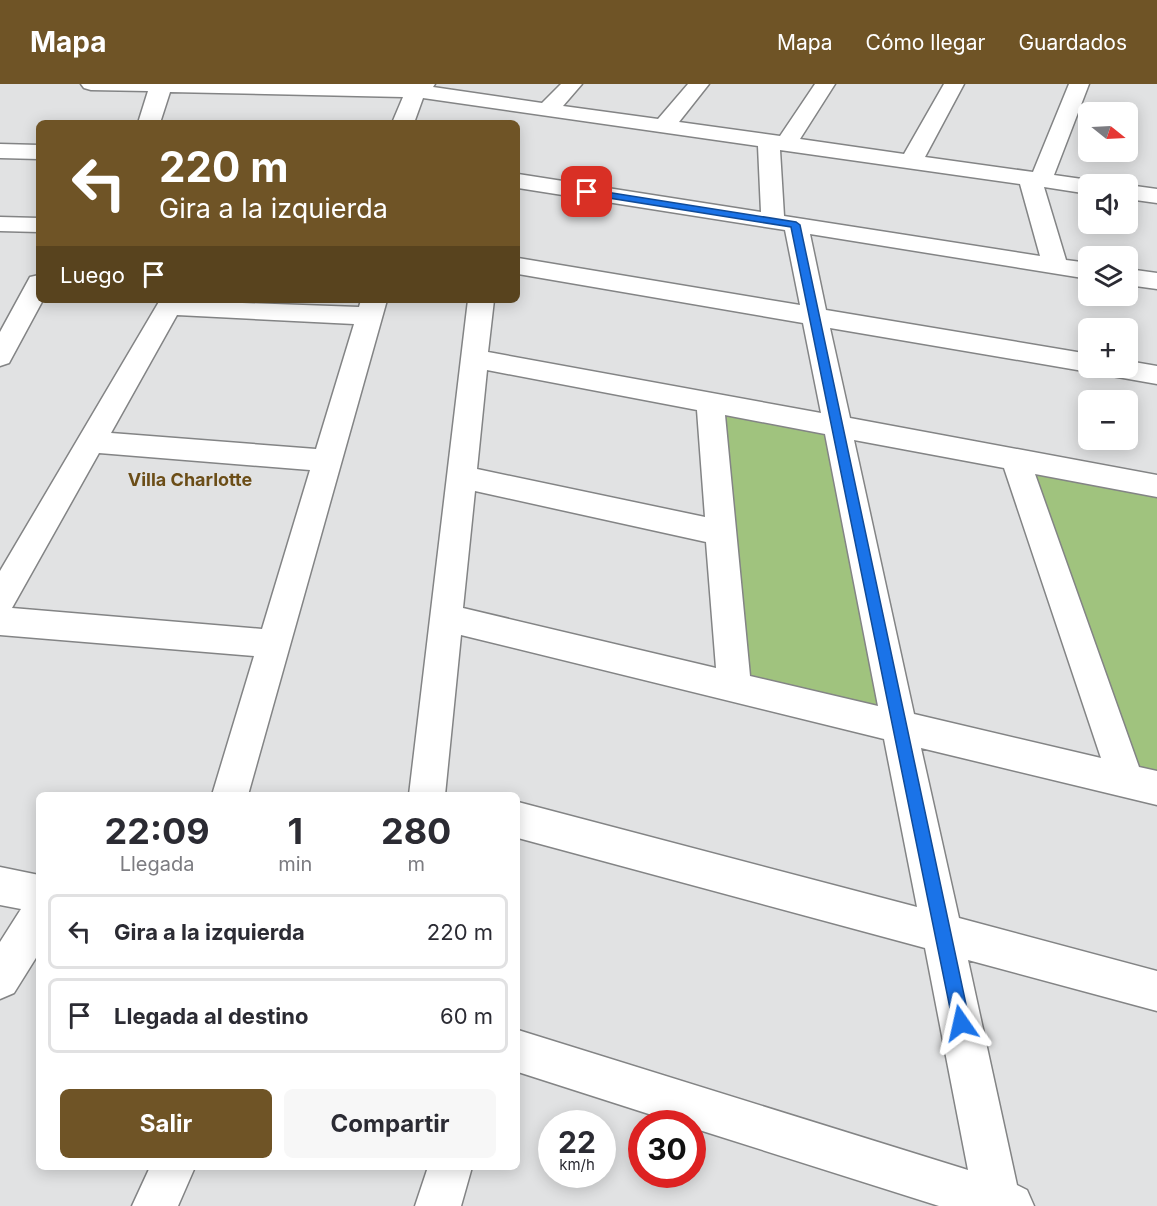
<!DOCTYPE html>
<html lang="es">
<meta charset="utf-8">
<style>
:root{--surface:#fff;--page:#f7f7f7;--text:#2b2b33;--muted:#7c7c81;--line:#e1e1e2;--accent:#6f5426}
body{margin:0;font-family:Inter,sans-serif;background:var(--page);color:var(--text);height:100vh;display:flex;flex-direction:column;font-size:22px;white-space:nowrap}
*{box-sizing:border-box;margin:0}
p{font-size:20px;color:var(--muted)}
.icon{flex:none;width:33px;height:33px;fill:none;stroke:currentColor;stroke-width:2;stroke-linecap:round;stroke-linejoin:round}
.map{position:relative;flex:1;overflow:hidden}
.side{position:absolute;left:36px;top:708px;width:484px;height:378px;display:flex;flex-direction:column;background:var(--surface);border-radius:9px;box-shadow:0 3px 15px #0003}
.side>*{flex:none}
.banner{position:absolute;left:36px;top:36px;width:484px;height:183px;border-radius:9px;box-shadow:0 3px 15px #0003;background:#6f5426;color:#fff;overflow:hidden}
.needle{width:39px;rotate:108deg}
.buttons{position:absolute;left:1078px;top:18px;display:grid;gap:12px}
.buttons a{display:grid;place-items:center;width:60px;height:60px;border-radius:9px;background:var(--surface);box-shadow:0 3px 15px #0003;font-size:30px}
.speed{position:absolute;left:538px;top:1026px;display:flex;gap:12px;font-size:30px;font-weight:700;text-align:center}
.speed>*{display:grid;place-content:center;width:78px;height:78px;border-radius:50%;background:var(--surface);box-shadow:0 3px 15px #0003;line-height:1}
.speed small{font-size:15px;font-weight:400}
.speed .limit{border:9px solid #d22;background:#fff;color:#111}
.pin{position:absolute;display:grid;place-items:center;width:51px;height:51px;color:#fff;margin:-26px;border-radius:12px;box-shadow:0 3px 9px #0006}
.me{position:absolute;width:66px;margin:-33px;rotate:349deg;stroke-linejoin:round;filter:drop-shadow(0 0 4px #0008)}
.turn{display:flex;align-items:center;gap:21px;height:126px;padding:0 24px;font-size:27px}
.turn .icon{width:78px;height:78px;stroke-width:2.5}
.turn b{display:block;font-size:42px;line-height:51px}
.then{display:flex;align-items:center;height:57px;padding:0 24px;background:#0003;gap:12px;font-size:22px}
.eta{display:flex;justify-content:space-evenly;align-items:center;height:102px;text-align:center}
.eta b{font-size:36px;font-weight:700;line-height:42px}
.button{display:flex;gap:12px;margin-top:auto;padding:12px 24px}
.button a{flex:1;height:69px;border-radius:9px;background:var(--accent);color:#fff;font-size:24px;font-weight:700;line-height:69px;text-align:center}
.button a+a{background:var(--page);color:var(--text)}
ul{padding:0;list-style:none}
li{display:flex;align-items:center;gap:18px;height:75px;margin:0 12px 9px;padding:0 12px;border:3px solid var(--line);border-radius:9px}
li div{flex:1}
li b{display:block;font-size:22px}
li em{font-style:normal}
header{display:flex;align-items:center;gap:36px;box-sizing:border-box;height:84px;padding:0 30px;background:var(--accent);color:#fff}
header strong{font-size:28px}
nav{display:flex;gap:33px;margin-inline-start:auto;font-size:21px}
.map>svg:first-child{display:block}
</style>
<header>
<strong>Mapa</strong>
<nav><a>Mapa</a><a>Cómo llegar</a><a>Guardados</a></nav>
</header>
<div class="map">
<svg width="1157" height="1122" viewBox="0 0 1157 1122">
<rect width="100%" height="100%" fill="#e1e2e3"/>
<!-- green -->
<path fill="#a0c37e" d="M710 319 838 343 900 642 734 603Z
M1016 376 1157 402V704L1126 696Z"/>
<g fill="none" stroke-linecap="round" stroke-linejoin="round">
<!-- minor casing -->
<g stroke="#838485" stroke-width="3">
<path id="minor" d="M81 0H435L433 3 542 19 561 0H582L563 22 658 35 688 0H709L679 38 780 52 815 0H835L800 55 904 70 944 0H964L925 73 1033 88 1069 0H1089L1054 91 1089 96 1099 100H1089V110L1044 103 1066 176 1089 179V195L810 150 826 226 1089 270V284H1100L1089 288 830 244 850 334 1157 391V413L1035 390 1139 683 1157 687V721L921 664 959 834 1157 887V927L968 876 1017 1101 1027 1106 1034 1122H939L693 1044V1040H680L518 988V946L968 1086 925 864 518 754V718L917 823 884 655 461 551 445 711H409L468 216H494L488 268 821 329 803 239 518 190V174L800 221 785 146 518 104V90L761 128 758 62 423 14 414 39H392L403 13 170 8 160 39H138L148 7 91 6 84 4ZM780 66 1020 100 1040 172 784 132ZM487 286 697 326 705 433 477 385ZM725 331 825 350 878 622 750 592ZM854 356 1004 384 1101 674 914 630ZM475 407 706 458 716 584 463 524Z
M0 60 39 61V75L0 74Z
M1128 101 1157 105V119L1128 115Z
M0 133 39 134V148L0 147Z
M1128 185 1157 189V205L1128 201Z
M39 191V216H43L9 279 0 282V248L30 193Z
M160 216 359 223 361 216H387L248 711H212L254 572 0 551V487ZM177 231 354 240 316 365 111 349ZM99 369 310 386 262 545 12 524Z
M1128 277 1157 282V300L1106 291 1102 284H1128Z
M0 783 39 791V869L14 909 0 915V858L21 825 0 821Z
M150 1083H195L178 1122H132Z
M428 1083H472L461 1122H415Z"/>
</g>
<!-- minor -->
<use href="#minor" fill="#fff" fill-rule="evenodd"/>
</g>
<!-- route -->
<path fill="#1a73e8" stroke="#114b97" stroke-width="1.5" d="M587 105 796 138 800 141 970 939 967 945 961 947 955 945 953 939 791 143 584 110V106Z"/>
<g text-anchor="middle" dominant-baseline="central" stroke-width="4.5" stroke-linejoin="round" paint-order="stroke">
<!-- neighbourhood labels -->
<g font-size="18" font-weight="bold" fill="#6b4d17" stroke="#e1e2e3">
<text x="190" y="395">Villa Charlotte</text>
</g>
</g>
</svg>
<div class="buttons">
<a><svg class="needle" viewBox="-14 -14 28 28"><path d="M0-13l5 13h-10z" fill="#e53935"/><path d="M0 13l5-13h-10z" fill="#7c7c81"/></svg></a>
<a><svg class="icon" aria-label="sound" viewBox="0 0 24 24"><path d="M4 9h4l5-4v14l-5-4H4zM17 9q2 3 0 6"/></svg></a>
<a><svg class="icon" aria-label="layers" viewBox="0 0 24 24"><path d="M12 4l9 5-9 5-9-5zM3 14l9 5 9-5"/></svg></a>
<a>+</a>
<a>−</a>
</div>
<div class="speed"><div>22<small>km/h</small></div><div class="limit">30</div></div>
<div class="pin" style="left:587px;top:108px;background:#d93025"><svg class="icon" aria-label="arrive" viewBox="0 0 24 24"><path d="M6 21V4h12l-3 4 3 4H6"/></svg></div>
<svg class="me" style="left:961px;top:939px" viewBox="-20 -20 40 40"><path d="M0-17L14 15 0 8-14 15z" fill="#1a73e8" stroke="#fff" stroke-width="4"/></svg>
<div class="banner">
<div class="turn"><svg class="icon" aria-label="left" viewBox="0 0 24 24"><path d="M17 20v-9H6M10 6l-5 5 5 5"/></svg><div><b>220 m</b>Gira a la izquierda</div></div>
<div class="then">Luego<svg class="icon" aria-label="arrive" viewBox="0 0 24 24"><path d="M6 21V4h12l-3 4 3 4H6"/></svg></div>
</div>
<section class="side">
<div class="eta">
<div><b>22:09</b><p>Llegada</p></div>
<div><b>1</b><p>min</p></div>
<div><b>280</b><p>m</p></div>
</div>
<ul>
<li><svg class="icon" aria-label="left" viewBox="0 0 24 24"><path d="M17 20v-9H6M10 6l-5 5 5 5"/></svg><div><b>Gira a la izquierda</b></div><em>220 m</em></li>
<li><svg class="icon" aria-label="arrive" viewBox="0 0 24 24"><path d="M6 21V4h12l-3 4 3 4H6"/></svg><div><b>Llegada al destino</b></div><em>60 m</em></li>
</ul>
<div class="button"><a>Salir</a><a>Compartir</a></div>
</section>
</div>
